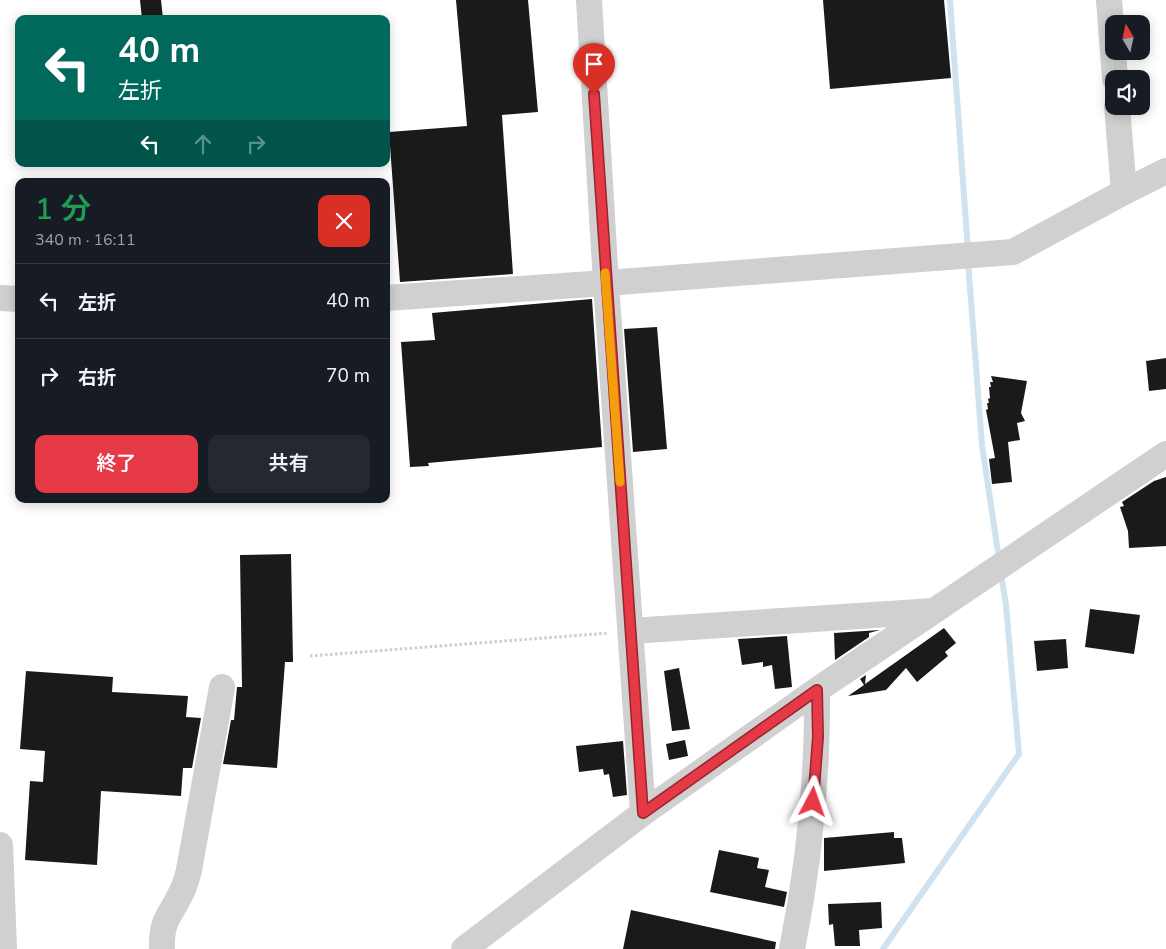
<!DOCTYPE html>
<html lang="ja">
<meta charset="utf-8">
<style>
:root{--surface:#171b24;--page:#242831;--text:#f1f3f6;--muted:#9ea1a6;--line:#363941;--accent:#e63946}
body{margin:0;font-family:"Nunito Sans","Noto Sans JP",sans-serif;background:var(--page);color:var(--text);height:100vh;display:flex;flex-direction:column;font-size:19px;white-space:nowrap}
*{box-sizing:border-box;margin:0}
p{font-size:16px;color:var(--muted)}
.icon{flex:none;width:28px;height:28px;fill:none;stroke:currentColor;stroke-width:2;stroke-linecap:round;stroke-linejoin:round}
.map{position:relative;flex:1;overflow:hidden}
.sheet{position:absolute;left:15px;top:178px;width:375px;height:325px;display:flex;flex-direction:column;background:var(--surface);border-radius:10px;box-shadow:0 2px 12px #0003}
.sheet>*{flex:none}
.guide{position:absolute;left:15px;top:15px;width:375px;height:152px;border-radius:10px;box-shadow:0 2px 12px #0003;background:#00695c;color:#fff;overflow:hidden}
.needle{width:32px;rotate:351deg}
.tools{position:absolute;left:1105px;top:15px;display:grid;gap:10px}
.tools a{display:grid;place-items:center;width:45px;height:45px;border-radius:10px;background:var(--surface);box-shadow:0 2px 12px #0003;font-size:25px}
.pin{position:absolute;display:grid;place-items:center;width:42px;height:42px;color:#fff;margin:-51px -21px;border-radius:50% 50% 50% 0;rotate:-45deg;box-shadow:0 0 5px #0007}
.pin .icon{rotate:45deg}
.me{position:absolute;width:55px;margin:-28px;rotate:4deg;stroke-linejoin:round;filter:drop-shadow(0 0 4px #0008)}
.turn{display:flex;align-items:center;gap:18px;height:105px;padding:0 20px;font-size:22px}
.turn .icon{width:65px;height:65px;stroke-width:2.5}
.turn b{display:block;font-size:35px;line-height:42px}
.lanes{display:flex;align-items:center;height:48px;padding:0 20px;background:#0003;justify-content:center;gap:25px;direction:ltr}
.lanes .off{opacity:.35}
.round{display:grid;place-items:center;flex:none;width:52px;height:52px;border-radius:10px;background:var(--page)}
.summary{display:flex;align-items:center;justify-content:space-between;height:85px;padding:0 20px}
h1{font-size:30px;font-weight:600;line-height:38px;color:#1e9e55}
.primary-button{display:flex;gap:10px;margin-top:auto;padding:10px 20px}
.primary-button a{flex:1;height:58px;border-radius:10px;background:var(--accent);color:#fff;font-size:20px;font-weight:600;line-height:58px;text-align:center}
.primary-button a+a{background:var(--page);color:var(--text)}
ul{padding:0;list-style:none}
li{display:flex;align-items:center;gap:15px;height:75px;padding:0 20px;border-top:1px solid var(--line)}
li div{flex:1}
li b{display:block;font-size:19px}
li em{font-style:normal}
.map>svg:first-child{display:block}
</style>
<div class="map">
<svg width="1166" height="949" viewBox="0 0 1166 949">
<rect width="100%" height="100%" fill="#fff"/>
<g fill="none" stroke-linecap="round" stroke-linejoin="round">
<!-- stream -->
<path stroke="#cfe2ee" stroke-width="6" d="M950 0 968 251
M968 261 982 445 999 559
M883 949 1019 754 1006 605 1001 574"/>
</g>
<!-- building -->
<path fill="#1a1a1a" d="M140 0H161L163 19H142Z
M456 0H528L538 112 502 115 513 274 400 282 389 132 467 126Z
M823 0H944L951 78 830 89Z
M592 299 602 447 428 463 429 466 410 467 401 342 435 340 432 313Z
M657 327 667 449 633 452 624 329Z
M1166 358V389L1149 391 1146 361Z
M991 376 1027 381 1021 413 1025 421 1017 423 1020 440 1008 442 1012 482 992 484 989 459 995 458 986 410 988 409 987 403H989L988 399 990 398 989 387H991L990 382H993Z
M1166 477V546L1129 548 1128 531 1120 507 1124 506 1122 502 1154 481Z
M291 554 293 662H285L277 768 223 764 231 720H234L237 687H242L240 555Z
M1090 609 1140 615 1134 654 1085 647Z
M944 628 956 643 945 652 948 656 917 682 906 668 886 690 848 696 864 685 860 679 866 675 865 684Z
M880 630 869 633V637L835 660 834 633Z
M787 636 792 687 775 689 772 665 763 667V662L742 665 738 639Z
M1066 639 1068 668 1037 671 1034 641Z
M679 668 690 729 672 731 664 671Z
M26 671 113 677 112 692 188 696 186 717 201 718 192 768H183L181 796 101 791 97 865 25 860 30 781 43 782 45 751 20 749Z
M685 740 688 756 669 760 666 744Z
M623 741 627 795 613 797 609 774 604 775 603 769 579 772 576 746Z
M894 832V838H902L905 863 824 871V838Z
M719 850 759 858 757 868 769 870 765 887 787 892 784 907 710 892Z
M881 902 882 928 859 930 860 946H835L833 924 829 925 828 904Z
M631 910 776 942 775 949H623Z"/>
<g fill="none" stroke-linecap="round" stroke-linejoin="round">
<!-- path -->
<path stroke="#cdcdcd" stroke-width="3" stroke-dasharray="2.5 2.5" stroke-linecap="butt" d="M310 656 609 633"/>
<!-- minor -->
<path stroke="#d0d0d0" stroke-width="26" d="M589 0 606 283 643 813
M1109 0 1115 79
M1117 106 1124 192
M0 298 19 299
M386 298 606 283 1013 252 1124 192 1166 171
M631 631 934 611
M0 845 4 949
M162 949C161 919 170 917 181 893 185 886 187 878 189 870L222 687
M464 949 643 813 817 690 1166 454
M792 949C809 864 818 778 817 690"/>
</g>
<g fill="none" stroke-linecap="round" stroke-linejoin="round">
<!-- route casing -->
<g stroke="#96252e" stroke-width="12">
<path id="route" d="M594 94 643 813 817 690 818 737 813 802"/>
</g>
<!-- route -->
<use href="#route" stroke="#e63946" stroke-width="9"/>
<!-- slow -->
<path stroke="#f59e0b" stroke-width="9" d="M605 273 620 482"/>
</g>
</svg>
<div class="tools">
<a><svg class="needle" viewBox="-14 -14 28 28"><path d="M0-13l5 13h-10z" fill="#e53935"/><path d="M0 13l5-13h-10z" fill="#9ea1a6"/></svg></a>
<a><svg class="icon" aria-label="sound" viewBox="0 0 24 24"><path d="M4 9h4l5-4v14l-5-4H4zM17 9q2 3 0 6"/></svg></a>
</div>
<div class="pin" style="left:594px;top:94px;background:#d93025"><svg class="icon" aria-label="arrive" viewBox="0 0 24 24"><path d="M6 21V4h12l-3 4 3 4H6"/></svg></div>
<svg class="me" style="left:813px;top:802px" viewBox="-20 -20 40 40"><path d="M0-17L14 15 0 8-14 15z" fill="#e63946" stroke="#fff" stroke-width="4"/></svg>
<div class="guide">
<div class="turn"><svg class="icon" aria-label="left" viewBox="0 0 24 24"><path d="M17 20v-9H6M10 6l-5 5 5 5"/></svg><div><b>40 m</b>左折</div></div>
<div class="lanes"><svg class="icon" aria-label="left" viewBox="0 0 24 24"><path d="M17 20v-9H6M10 6l-5 5 5 5"/></svg><svg class="icon off" aria-label="ahead" viewBox="0 0 24 24"><path d="M12 20V5M6 11l6-6 6 6"/></svg><svg class="icon off" aria-label="right" viewBox="0 0 24 24"><path d="M7 20v-9h11M14 6l5 5-5 5"/></svg></div>
</div>
<section class="sheet">
<div class="summary"><div><h1>1 分</h1><p>340 m · 16:11</p></div><a class="round" style="background:#d93025;color:#fff"><svg class="icon" aria-label="close" viewBox="0 0 24 24"><path d="M6 6l12 12M18 6L6 18"/></svg></a></div>
<ul>
<li><svg class="icon" aria-label="left" viewBox="0 0 24 24"><path d="M17 20v-9H6M10 6l-5 5 5 5"/></svg><div><b>左折</b></div><em>40 m</em></li>
<li><svg class="icon" aria-label="right" viewBox="0 0 24 24"><path d="M7 20v-9h11M14 6l5 5-5 5"/></svg><div><b>右折</b></div><em>70 m</em></li>
</ul>
<div class="primary-button"><a>終了</a><a>共有</a></div>
</section>
</div>
